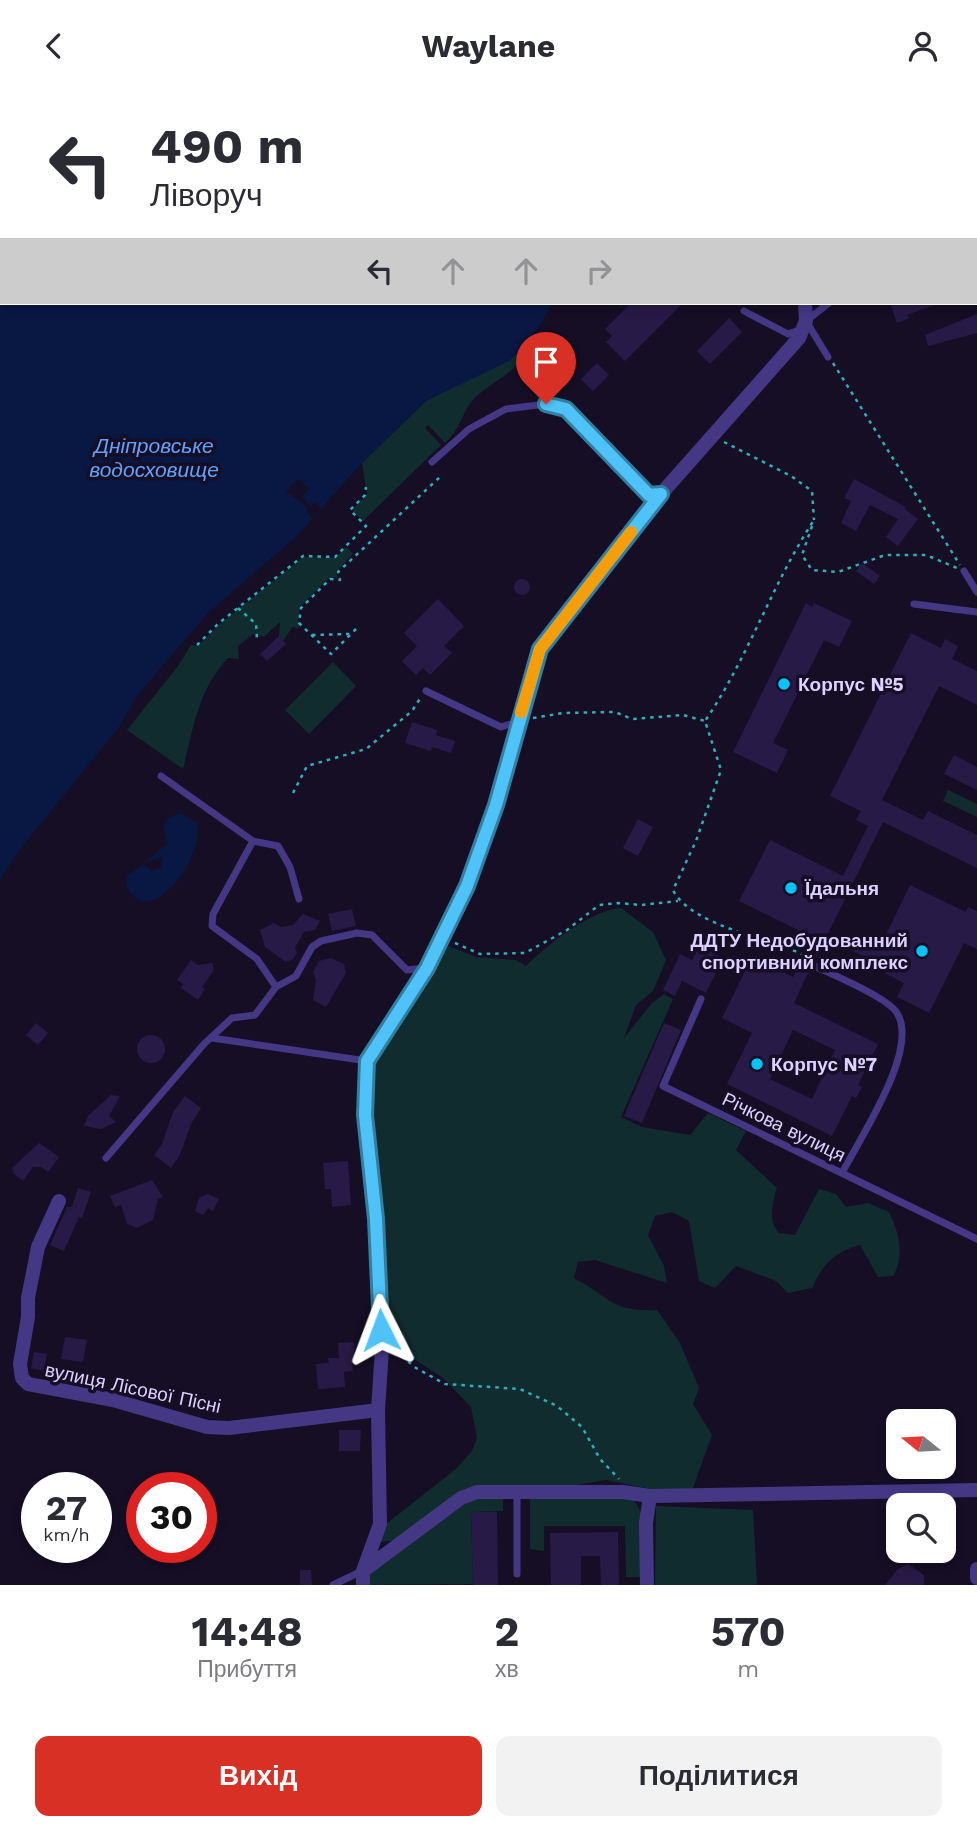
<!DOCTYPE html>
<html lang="uk">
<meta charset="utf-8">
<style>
:root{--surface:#fff;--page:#f2f2f3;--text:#2b2b33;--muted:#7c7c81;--accent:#d93025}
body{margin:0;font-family:"Work Sans",sans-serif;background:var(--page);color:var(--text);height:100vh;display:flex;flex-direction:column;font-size:26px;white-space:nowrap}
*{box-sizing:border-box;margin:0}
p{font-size:23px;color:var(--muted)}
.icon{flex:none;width:38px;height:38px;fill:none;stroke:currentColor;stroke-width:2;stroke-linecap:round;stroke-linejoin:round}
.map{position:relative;height:1494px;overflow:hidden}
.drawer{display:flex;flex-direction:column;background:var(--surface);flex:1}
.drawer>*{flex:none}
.hud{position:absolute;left:0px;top:0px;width:978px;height:214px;box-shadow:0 4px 10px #0003;background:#fff;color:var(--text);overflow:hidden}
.needle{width:46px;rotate:288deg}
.tools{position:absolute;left:886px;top:1318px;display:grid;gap:14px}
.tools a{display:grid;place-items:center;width:70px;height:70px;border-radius:14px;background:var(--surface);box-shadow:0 4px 10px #0003;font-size:35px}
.speed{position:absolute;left:21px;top:1381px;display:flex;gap:14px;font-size:35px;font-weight:700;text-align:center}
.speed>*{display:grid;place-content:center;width:91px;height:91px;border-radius:50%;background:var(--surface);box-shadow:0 4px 10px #0003;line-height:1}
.speed small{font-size:18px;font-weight:400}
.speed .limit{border:10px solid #d22;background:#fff;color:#111}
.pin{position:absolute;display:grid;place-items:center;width:60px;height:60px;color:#fff;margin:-72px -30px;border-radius:50% 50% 50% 0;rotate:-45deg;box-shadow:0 0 7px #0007}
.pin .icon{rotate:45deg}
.me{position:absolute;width:77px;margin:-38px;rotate:357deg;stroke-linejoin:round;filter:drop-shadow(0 0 5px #0008)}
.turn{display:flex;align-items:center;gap:24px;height:147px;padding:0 35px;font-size:32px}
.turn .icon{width:91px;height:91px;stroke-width:2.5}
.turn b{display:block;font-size:49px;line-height:60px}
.lanes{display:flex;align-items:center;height:66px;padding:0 35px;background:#0003;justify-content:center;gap:35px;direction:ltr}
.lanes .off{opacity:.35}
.eta{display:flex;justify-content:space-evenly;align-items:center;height:119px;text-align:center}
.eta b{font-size:42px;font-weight:700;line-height:49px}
.button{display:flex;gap:14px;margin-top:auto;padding:14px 35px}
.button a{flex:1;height:80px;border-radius:14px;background:var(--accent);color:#fff;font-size:28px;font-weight:700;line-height:80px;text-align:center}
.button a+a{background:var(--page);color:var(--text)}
header{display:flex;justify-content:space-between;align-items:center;height:91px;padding:0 35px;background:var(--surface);font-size:32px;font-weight:700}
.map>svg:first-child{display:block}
</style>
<header><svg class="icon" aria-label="back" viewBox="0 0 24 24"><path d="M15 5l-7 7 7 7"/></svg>Waylane<svg class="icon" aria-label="person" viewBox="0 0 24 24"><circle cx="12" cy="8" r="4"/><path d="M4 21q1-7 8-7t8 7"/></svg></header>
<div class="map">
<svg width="977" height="1494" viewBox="0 0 977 1494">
<rect width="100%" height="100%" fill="#150e25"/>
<!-- green -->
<path fill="#112c2f" d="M527 248C528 280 488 290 471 311 461 325 459 340 445 352L428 334 425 337 441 354 363 430 352 419 367 403 362 372 426 310 519 261Z
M346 456 353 463 336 481 338 487 330 486 300 516 298 531 301 534 297 538 293 535 283 550 279 545 280 531 264 546 253 543 238 555 239 568 228 567C198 599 193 638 183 678L127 639 178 575 191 554 198 555 220 533 303 466 335 467Z
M333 571 356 595 309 643 285 619Z
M948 699 977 713V726L943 710Z
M621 817 653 841 666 869 653 900 636 914 624 947 652 912 664 903 673 908 621 1026 642 1036 690 1044 708 1022 746 1040 736 1059 777 1097C772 1112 768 1130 779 1142L795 1144 819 1098 836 1103 846 1116 868 1112 889 1121C899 1141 905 1165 893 1185L878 1186 860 1154C834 1161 823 1173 812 1197L788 1202 776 1190 736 1175 715 1197 699 1190 689 1130 672 1121 655 1125 648 1144 664 1175 667 1192 595 1169 578 1171 574 1187C612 1207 610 1221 657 1219L680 1252 699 1297 693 1313 712 1344 693 1397 660 1400 606 1389 560 1397H476L398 1449 381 1451 386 1433 456 1378 472 1360 477 1347 471 1316 442 1286 398 1258 387 1220 371 1026 375 973 448 855 477 866 516 869 526 875C548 853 591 819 621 817Z
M623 1404 634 1409 642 1423 645 1486H626L625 1435H544V1460L530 1458V1406Z
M469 1407H503V1420L471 1421 473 1493 367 1494 370 1479Z
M656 1415 753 1419 757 1494H655Z"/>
<!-- water -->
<path fill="#091743" d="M0 0H748L2 2V212H552C543 233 526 255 509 270L426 310 362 372 298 444 208 522 137 605 120 635 18 761 0 789Z
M181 722 197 732C206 764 151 842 127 796V785L143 773 151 780 161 777 163 766 145 771 167 753 163 736 167 727Z"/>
<!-- pier -->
<path fill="#150e25" d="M298 388 309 398 302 406 311 415 315 411 321 417 312 427 306 420 308 417 286 400Z"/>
<!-- building -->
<path fill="#281a46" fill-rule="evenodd" d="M631 212H683L625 270 606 251 612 245 605 238Z
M901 212H937V213L907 224 909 227 897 232 891 215Z
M977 223V242L928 255 925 244Z
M729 227 742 241 710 273 697 260Z
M597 272 609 284 593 300 581 288Z
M854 388 906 416 905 418 918 428 898 455 886 446 898 428 870 414 856 440 841 432 851 410 844 407Z
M862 472 880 485 874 493 856 480Z
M514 496a8 8 0 1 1 16 0a8 8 0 1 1-16 0Z
M438 508 464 535 444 555 452 562 430 584 423 577 416 584 402 570 417 555 404 542Z
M806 512 812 516 814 512 852 530 839 556 824 549 773 652 788 659 777 682 733 661Z
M911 542 941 557 945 548 958 555 952 568 977 580V614L939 595 882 709 923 729 928 720 977 744V777L883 731 815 869 807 871 809 880 794 912 878 953 858 994 862 996 856 1007 852 1005 832 1045 727 993 752 942 722 927 752 866 793 886 808 856 794 849 798 839 739 810 770 749 843 785 868 735 856 729 861 720 830 705ZM793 939 835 959 812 1008 770 988Z
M279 545 286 553 267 570 260 563Z
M412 631 437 639 436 644 455 650 451 662 432 656 431 660 405 652Z
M954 664 977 676V699L944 683Z
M638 728 653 736 638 765 623 757Z
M910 794 966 821 968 816 977 820V858L964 852 929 922 897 906 904 892 875 877 877 872 847 857 852 847 878 860Z
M352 818 356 835 332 840 328 823Z
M303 823 320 830 315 839 304 841 295 856 297 862 293 868 286 871 265 856 260 839 274 832 281 836 293 834Z
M699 855 723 867 706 902 682 890 675 905 663 899 680 863 692 869Z
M330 867 344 873 346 882 326 916 313 909 316 889 313 881 319 870Z
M191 869 198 874 212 872 214 879 202 896 205 898 198 909 181 897 183 893 177 889Z
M36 932 48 942 38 954 26 944Z
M664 932 681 939 642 1032 624 1025Z
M137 958a14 14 0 1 1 28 0a14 14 0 1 1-28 0Z
M111 1004 120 1005 109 1025 116 1031 101 1038 84 1035 88 1025Z
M185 1005 201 1017 191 1033 180 1064 171 1077 154 1064 162 1053 173 1021Z
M39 1052 59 1066 48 1081 41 1076H33L23 1090 14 1083 12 1077Z
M348 1070 351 1114 332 1116 331 1098H325L323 1072Z
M152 1089 163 1106 158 1108 153 1129 137 1137 127 1133 121 1114 115 1116 110 1105Z
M78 1097 91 1101 82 1127 79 1126 64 1160 50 1154 67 1116H72Z
M207 1103 219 1108 213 1120 208 1117 203 1124 195 1120 199 1107Z
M65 1246 87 1249 83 1271 61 1268Z
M354 1251 355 1271H352L353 1280 344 1281 345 1296 318 1298 316 1273 329 1272 328 1267H339L338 1252Z
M34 1261 47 1263 44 1280 31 1277Z
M339 1339H361L360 1360H339Z
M471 1421H497L498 1494H473Z
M618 1441 619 1494H601L600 1465H581V1494H551L550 1442Z
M908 1473 924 1484V1494H885L898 1478Z
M300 1479H311L312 1494H300Z"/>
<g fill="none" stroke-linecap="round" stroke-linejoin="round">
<!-- path -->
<path stroke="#2cb0b9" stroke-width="2.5" stroke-dasharray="3.5 5" stroke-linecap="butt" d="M833 272 960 474
M724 351 791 385 812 400 814 429
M812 435 802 464 812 479 838 481 885 464H926L957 477
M238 517 256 533 257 548
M356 538 331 563 299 532 301 517 330 488 340 489 338 481 441 385
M312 544 350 543
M197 554 219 532 303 465 335 466 366 435 350 419 365 404 366 396
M533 627 563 622 615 621 632 628 683 624 705 630
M293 702 307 675 366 658 412 620 421 606
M455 852 480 863 525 862 567 839 599 814 618 812 641 814 678 810
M804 864C770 848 690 834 673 799L696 750 721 679 705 630C748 567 772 493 814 429
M395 1260 416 1277 445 1293 520 1298 557 1315 582 1336 600 1368 619 1388"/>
<!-- service -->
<path stroke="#443885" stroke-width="7" d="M976 142 977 141
M744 220 788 243 802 238
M828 266 806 230 829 212
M432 371 469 338 506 318 546 313 566 318 649 404 660 403
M964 480 977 501
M914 513 977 521
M426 600 501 636 517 631
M161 685 253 750 213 823 212 835 257 868 276 896
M253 750 278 755 290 776 299 808
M812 874C831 883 887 906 897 922 920 958 860 1047 842 1082
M701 908 663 995 977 1148
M212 947 367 970
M106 1067 204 953 232 927 255 924 276 896 296 885 312 856 321 850 357 842 372 844 407 879 425 877
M517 1402V1483
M333 1494 362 1480"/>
<!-- minor -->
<path stroke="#443885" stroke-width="14" d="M824 2 825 0
M59 1110 38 1156 28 1207V1226L20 1273 22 1287 28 1293 113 1309 207 1336 229 1337 378 1319
M977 1478V1487
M363 1480 461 1407 477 1401H623L650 1405 977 1399
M363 1494V1480L380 1433 378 1319 382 1258 376 1128 365 1025 367 970 427 877 467 795 496 714 540 558 661 403 799 247 806 230 805 212
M647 1494 646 1432 650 1405"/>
</g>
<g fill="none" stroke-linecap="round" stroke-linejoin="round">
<!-- route casing -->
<g stroke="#337fa1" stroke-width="18">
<path id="route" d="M381 1239 376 1128 365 1024 367 970 427 877 467 795 496 714 540 558 661 403 649 404 566 318 546 313"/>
</g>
<!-- route -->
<use href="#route" stroke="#4fc3f7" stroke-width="12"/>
<!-- slow -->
<path stroke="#f59e0b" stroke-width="12" d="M521 621 540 558 631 441"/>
</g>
<!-- markers -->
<g fill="#00c5fd" stroke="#150e25" stroke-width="2.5">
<circle cx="784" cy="593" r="7"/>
<circle cx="791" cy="797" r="7"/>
<circle cx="922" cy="860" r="7"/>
<circle cx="757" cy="973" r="7"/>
</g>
<g text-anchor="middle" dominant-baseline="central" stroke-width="7" stroke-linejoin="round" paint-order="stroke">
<!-- poi labels -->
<g font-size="19" font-weight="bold" fill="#dcd2ff" stroke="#150e25" text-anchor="start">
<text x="798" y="593">Корпус №5</text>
<text x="805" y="797">Їдальня</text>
<text x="908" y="849" text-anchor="end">ДДТУ Недобудованний<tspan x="908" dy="22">спортивний комплекс</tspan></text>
<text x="771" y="973">Корпус №7</text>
</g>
<!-- street labels -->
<g font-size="19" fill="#dcd2ff" stroke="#150e25">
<text transform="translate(784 1036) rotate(26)">Річкова вулиця</text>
<text transform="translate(133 1297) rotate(12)">вулиця Лісової Пісні</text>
</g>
<!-- water labels -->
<g font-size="21" font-style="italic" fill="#60a2ff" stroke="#150e25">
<text x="154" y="354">Дніпровське<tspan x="154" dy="24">водосховище</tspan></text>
</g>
</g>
</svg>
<div class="tools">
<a><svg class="needle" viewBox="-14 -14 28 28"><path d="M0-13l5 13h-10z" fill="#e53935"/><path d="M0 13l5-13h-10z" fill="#7c7c81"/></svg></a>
<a><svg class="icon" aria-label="search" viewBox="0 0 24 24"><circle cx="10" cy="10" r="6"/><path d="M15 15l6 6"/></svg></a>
</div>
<div class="speed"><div>27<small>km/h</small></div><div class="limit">30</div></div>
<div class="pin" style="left:546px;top:313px;background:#d93025"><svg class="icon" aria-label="arrive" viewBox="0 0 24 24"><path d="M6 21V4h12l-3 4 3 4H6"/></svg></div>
<svg class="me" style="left:381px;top:1239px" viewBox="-20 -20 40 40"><path d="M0-17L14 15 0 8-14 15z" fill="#4fc3f7" stroke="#fff" stroke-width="4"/></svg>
<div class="hud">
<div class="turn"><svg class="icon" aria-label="left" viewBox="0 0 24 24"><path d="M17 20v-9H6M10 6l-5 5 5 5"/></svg><div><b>490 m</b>Ліворуч</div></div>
<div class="lanes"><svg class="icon" aria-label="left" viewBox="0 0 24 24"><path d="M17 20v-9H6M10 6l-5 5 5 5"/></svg><svg class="icon off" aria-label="ahead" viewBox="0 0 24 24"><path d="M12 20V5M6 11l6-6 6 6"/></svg><svg class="icon off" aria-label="ahead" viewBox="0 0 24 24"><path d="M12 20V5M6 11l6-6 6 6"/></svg><svg class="icon off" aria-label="right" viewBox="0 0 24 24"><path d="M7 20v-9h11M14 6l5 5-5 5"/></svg></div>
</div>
</div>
<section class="drawer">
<div class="eta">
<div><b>14:48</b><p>Прибуття</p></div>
<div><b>2</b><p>хв</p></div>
<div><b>570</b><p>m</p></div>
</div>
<div class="button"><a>Вихід</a><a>Поділитися</a></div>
</section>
